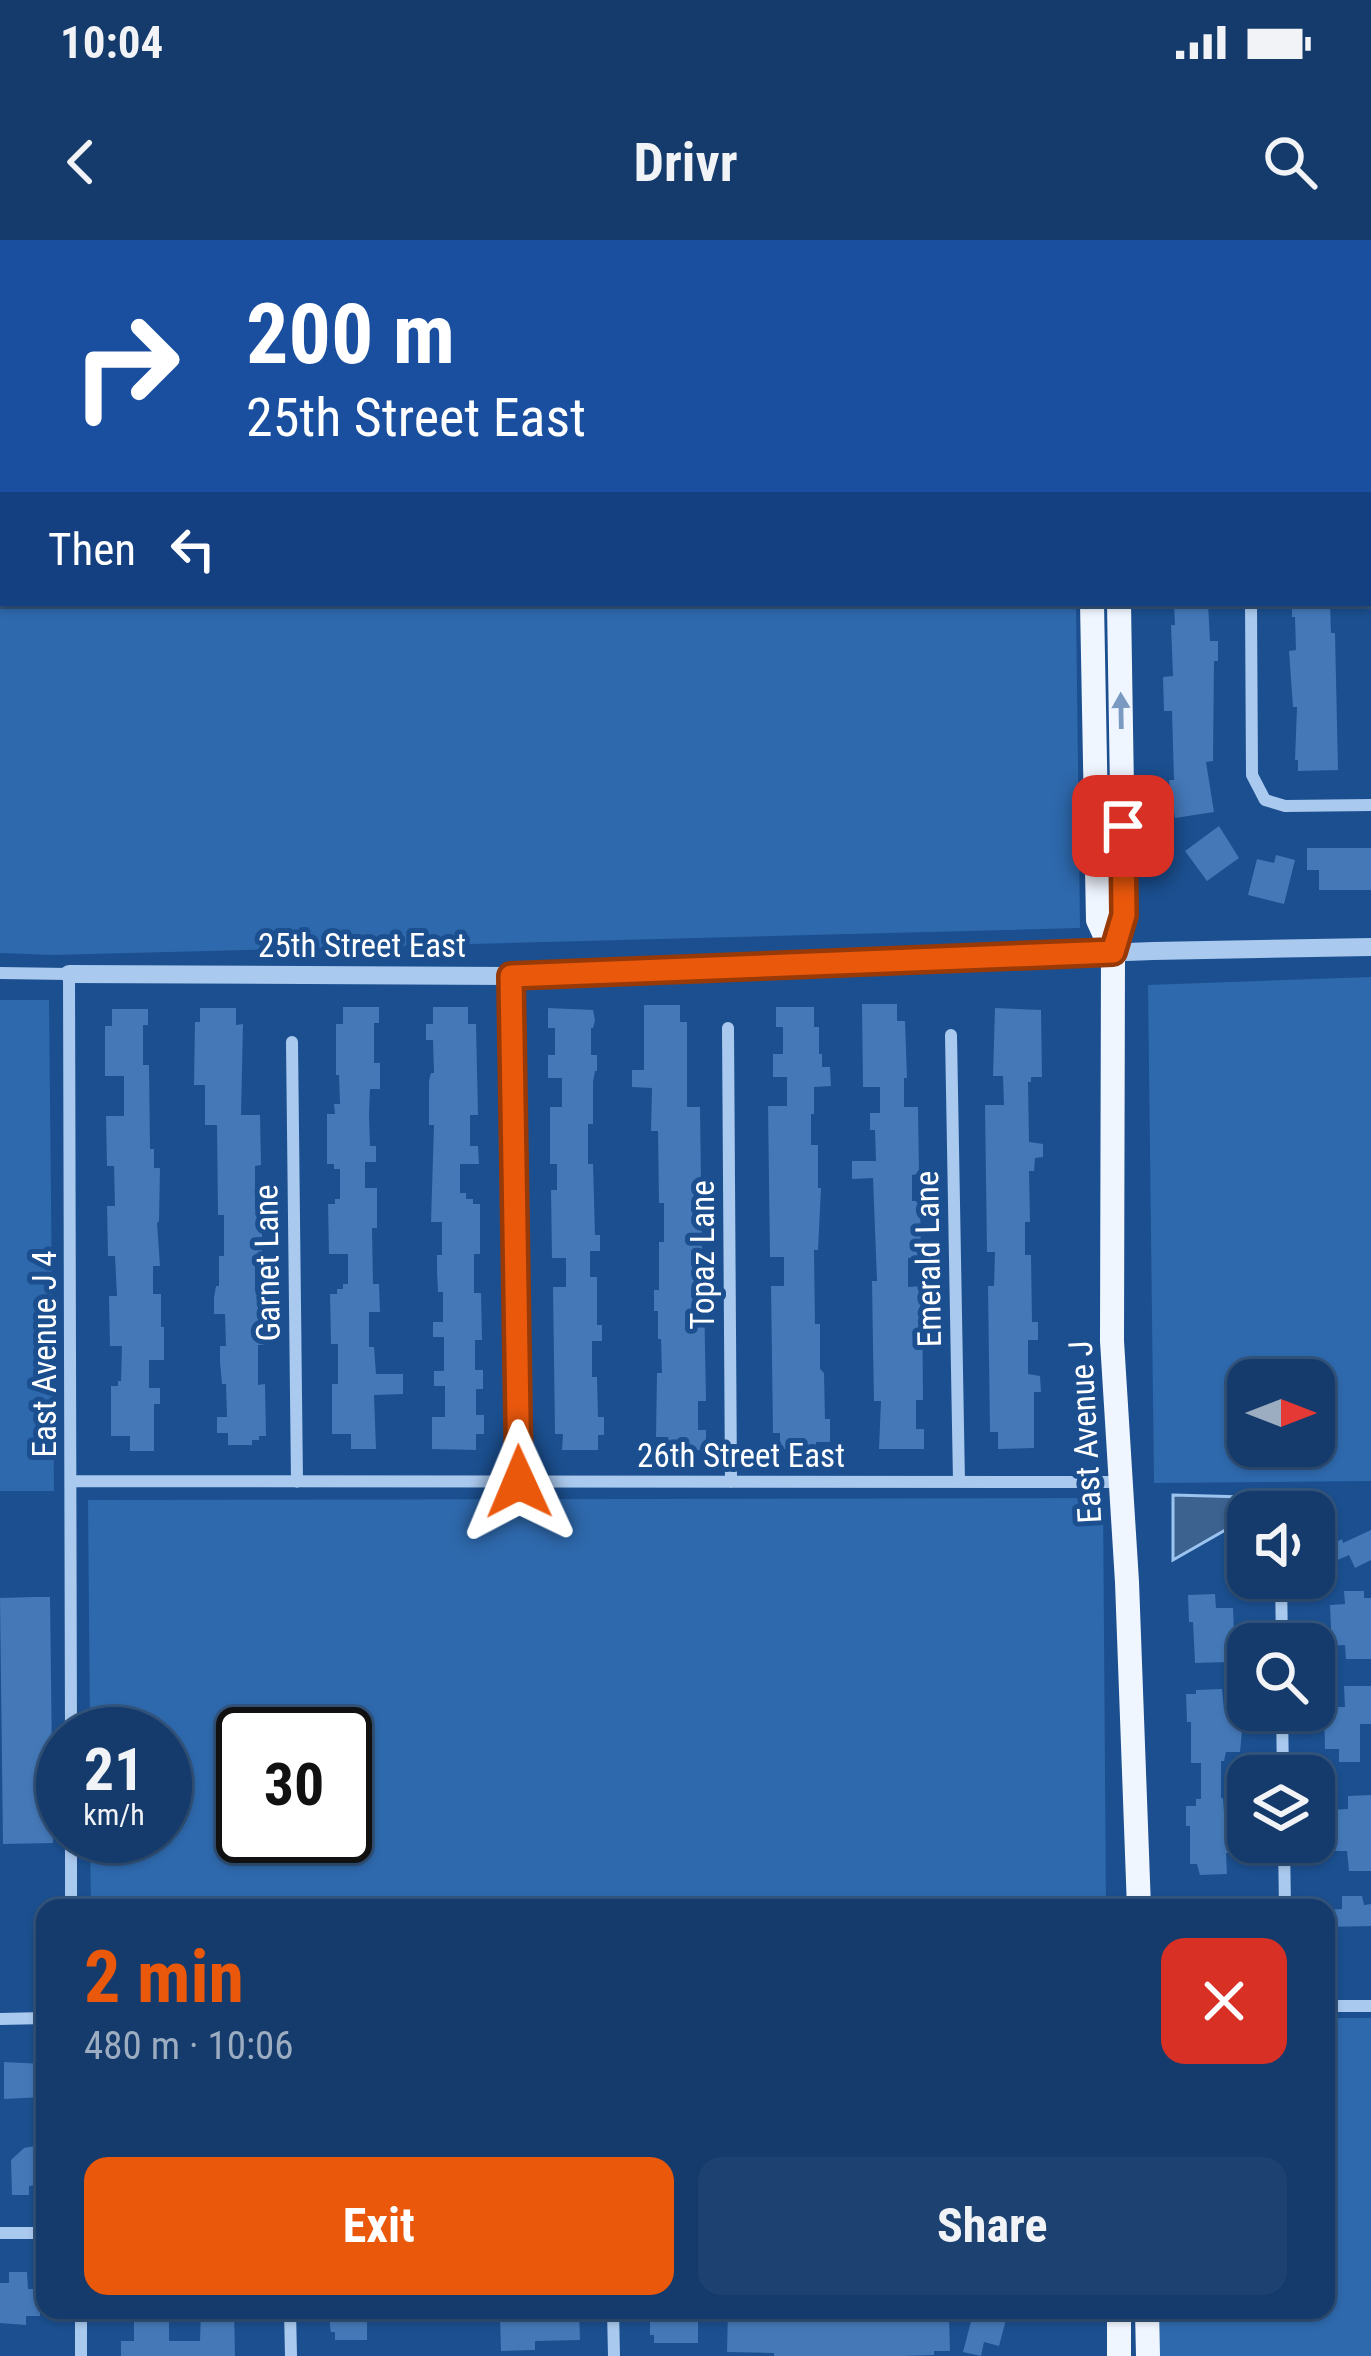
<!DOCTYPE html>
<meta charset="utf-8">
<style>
:root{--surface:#143b6b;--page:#1d4271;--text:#f1f3f6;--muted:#9dadc1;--line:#33557e;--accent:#ea580c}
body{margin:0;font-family:"Roboto Condensed",sans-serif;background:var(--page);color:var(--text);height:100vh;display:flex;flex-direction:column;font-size:45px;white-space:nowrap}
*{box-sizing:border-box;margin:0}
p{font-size:39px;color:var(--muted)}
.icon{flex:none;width:66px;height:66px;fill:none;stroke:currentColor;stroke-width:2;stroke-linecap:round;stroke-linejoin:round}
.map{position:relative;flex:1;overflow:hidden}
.drawer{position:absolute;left:36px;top:1659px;width:1299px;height:420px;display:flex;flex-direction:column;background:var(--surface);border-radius:24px;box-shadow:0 3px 9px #0004,0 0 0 3px var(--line)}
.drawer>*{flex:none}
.banner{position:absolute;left:0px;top:0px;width:1371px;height:366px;box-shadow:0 3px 9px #0004,0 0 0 3px var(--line);background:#1a4fa0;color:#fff;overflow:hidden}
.needle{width:78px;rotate:90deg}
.buttons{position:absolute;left:1227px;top:1119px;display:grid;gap:24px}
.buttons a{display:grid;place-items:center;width:108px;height:108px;border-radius:24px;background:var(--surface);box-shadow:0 3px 9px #0004,0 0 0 3px var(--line);font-size:60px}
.speed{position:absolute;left:36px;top:1467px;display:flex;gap:24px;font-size:60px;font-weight:700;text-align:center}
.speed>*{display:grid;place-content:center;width:156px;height:156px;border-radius:50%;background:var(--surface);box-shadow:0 3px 9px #0004,0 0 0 3px var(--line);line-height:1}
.speed small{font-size:30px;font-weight:400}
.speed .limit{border:6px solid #111;border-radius:18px;background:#fff;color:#111}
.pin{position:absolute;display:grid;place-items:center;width:102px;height:102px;color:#fff;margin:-51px;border-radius:24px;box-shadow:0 6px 18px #0006}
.me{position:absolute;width:132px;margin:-66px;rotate:359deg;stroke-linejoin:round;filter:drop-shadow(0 0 9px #0008)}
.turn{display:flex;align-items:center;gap:42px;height:252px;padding:0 48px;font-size:54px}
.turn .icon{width:156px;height:156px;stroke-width:2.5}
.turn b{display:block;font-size:84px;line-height:102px}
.then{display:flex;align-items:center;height:114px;padding:0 48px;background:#0003;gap:24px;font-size:45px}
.round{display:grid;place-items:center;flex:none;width:126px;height:126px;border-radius:24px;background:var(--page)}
.headline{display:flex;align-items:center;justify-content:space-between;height:204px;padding:0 48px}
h1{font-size:72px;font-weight:700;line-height:90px;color:var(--accent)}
.cta{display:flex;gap:24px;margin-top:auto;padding:24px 48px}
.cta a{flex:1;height:138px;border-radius:24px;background:var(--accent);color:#fff;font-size:48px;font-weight:700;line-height:138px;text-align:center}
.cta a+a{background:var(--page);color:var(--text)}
.status{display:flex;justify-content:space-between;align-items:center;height:84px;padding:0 60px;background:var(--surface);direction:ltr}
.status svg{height:33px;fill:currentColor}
header{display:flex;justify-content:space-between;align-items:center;height:156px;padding:0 48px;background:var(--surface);font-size:54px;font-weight:700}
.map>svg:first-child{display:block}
</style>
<div class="status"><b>10:04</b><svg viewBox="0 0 49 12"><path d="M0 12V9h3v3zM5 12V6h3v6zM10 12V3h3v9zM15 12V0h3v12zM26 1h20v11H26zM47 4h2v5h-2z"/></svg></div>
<header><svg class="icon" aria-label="back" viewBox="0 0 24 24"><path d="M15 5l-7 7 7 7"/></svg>Drivr<svg class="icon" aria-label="search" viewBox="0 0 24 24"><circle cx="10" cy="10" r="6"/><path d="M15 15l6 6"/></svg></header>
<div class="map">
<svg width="1371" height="2116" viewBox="0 0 1371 2116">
<rect width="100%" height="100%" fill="#1b4f8f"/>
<!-- green -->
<path fill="#2e69ad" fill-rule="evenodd" d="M0 0H1071V3H3V363H1076L1080 688 52 715 0 713Z
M1371 737V1241L1154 1243 1148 745ZM1248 1140H1314V1206H1248Z
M0 760H49L54 1251H0Z
M1103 1258 1106 1668H91L90 1596H165V1494H90L88 1260ZM345 1494V1596H243V1494Z
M1326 1778H1371V2116H1156L1155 2070H1326Z"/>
<!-- water -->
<path fill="#3c6290" stroke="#9cc4f0" stroke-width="3" d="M1173 1255 1282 1258 1257 1272H1248V1277L1173 1320Z"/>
<!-- building -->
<path fill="#4478b7" d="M1174 363H1208L1210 401H1218V421H1214L1213 521 1206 522 1214 572 1175 578 1169 540H1174L1172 471H1164L1163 437 1173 436 1171 385H1175Z
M1292 363H1330L1331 393H1335L1338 530 1298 531V520H1295L1297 467H1293L1289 411 1296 410 1295 377H1292Z
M1219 586 1239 618 1207 641 1185 611Z
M1307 608H1371V650H1319V630H1307Z
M1276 615 1295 620 1284 664 1248 655 1257 619 1274 623Z
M862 764H897V781H905L907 838H904V867H918L919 934 912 935V961H920L921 1018H908V1047L922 1046 923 1160H916V1189H924V1209H879L881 1161H874L873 1107 872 1041H877L873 938 852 939V921H876L875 890H870V873H880V847H863Z
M644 765H680V782H687V867H700L702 1019H697V1052H704L706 1161H698V1190H706V1210H668V1197H656L657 1133H662L661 1099H658V1071H654V1050H659V1002H664V963H659L658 891H651L652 848 632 847V830H644Z
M343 767H379V783H374V823H380V849H370L369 875 370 906H376V922H365V948H377V988H372L373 1044H379L380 1072H369V1107H374L376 1134H403V1154L374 1155 376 1209H351V1194H332V1144H338V1104H331L330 1054H337V1049H343V1044H348V1014H329L328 964H335V959H340V929H334V924H327V874H335L334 864H340L339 835H336V784H343Z
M433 767H468V784H476L478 875H470V906H478L479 924H460V953H466V959H473V964H480V1014H474V1053H481L482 1100H475V1130H483V1149H476V1175H484V1194H476V1210L432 1209V1177H445V1146H434V1131H444V1097H433V1082H443V1052H438L437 1031V1015H442V982H431L434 885H429V841L431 833H434L433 800H426V784H433Z
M776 767H814V787H819V814H822V827H830L831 846 814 847V874H811V905H818V948H821L818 1010H814L815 1084H820V1129L824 1133 825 1179H830V1202H816V1209H780V1193H773L771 1046H784V1017H770L768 866H787V837H773V814H783V787H776Z
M200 768H236V785L243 784 241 875H260L261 925 255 926V964H262V1016H255V1050L256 1055H263L264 1105H258V1145L265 1144 266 1196H259V1200H252V1205H228V1193H217V1177H227L226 1144H222L220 1122V1106H226L225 1074H214V1058L216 1046H219V1016H224V975H218L217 885H205V845H194L195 782H200Z
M548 768 593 770 595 780 593 788H591V815H597V831H595L593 842V884H588V924H593L595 995H600V1011H590V1037H597V1085H602V1101H592V1137H597L598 1177H604V1195H598V1210H562L563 1194H555L553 1047H566V1018H552L551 950H557V924H550V867H562V838H548V815H555V788H548Z
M995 768 1041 770 1042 837H1031V842H1028L1029 902 1043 904V917L1035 918 1034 931H1029L1030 982H1025V1015H1031L1032 1082H1038V1100H1028V1134L1040 1136 1041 1152H1034V1208L998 1209V1192H990L988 1046H994L995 1012H987L985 865H1004L1003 836H993Z
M112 769H148V785H143V825H149L150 909H154V928H160L159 981 157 983 160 1026H153V1054H161V1087H164V1120H149V1148H160V1164H154V1211H130V1196H111V1146H118V1141H121L122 1106H110L109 1056H117L115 1016H108L107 966H115L114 926H107L106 876H124V836H105V786H112Z
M1371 1290V1320L1355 1328 1349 1315 1333 1322 1326 1307 1342 1299 1343 1303Z
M1344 1351H1364V1358H1371V1419H1346L1345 1405 1327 1406V1389H1331L1330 1365 1345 1364Z
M1215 1354 1216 1368H1233L1234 1392H1242L1243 1409H1228L1229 1422 1195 1423 1193 1382H1189L1188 1355Z
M33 1357H50L53 1603 3 1604 0 1358Z
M1344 1446H1371V1484H1360V1522H1339V1509H1325L1324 1467H1345Z
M1222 1449 1224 1470H1244L1240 1512H1226L1224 1521H1221V1558H1223L1224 1572H1241L1242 1596H1246V1613H1226L1227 1634 1200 1635 1197 1624H1190V1586H1186V1566H1196V1559H1201V1523H1191V1482H1187L1186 1454H1196V1450Z
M1371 1555V1631H1349L1347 1611H1327L1330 1570 1348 1569V1556Z
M1342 1656H1362L1364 1665 1371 1664V1686L1328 1687V1670L1342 1669Z
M4 1822 43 1824V1857L4 1859Z
M45 1904V1944L29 1946V1955H12L11 1920 24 1908Z
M9 2032H27L28 2049H44V2067H40V2076H26V2085L0 2083V2043H9Z
M134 2070H169V2101H200L201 2070H234L235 2116H121V2101H134Z
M329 2070H367V2100H335V2092H331L330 2086Z
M515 2070H579L580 2100 535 2101V2110L501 2111 500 2075H515Z
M650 2070H698V2103H654V2095H650Z
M728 2070H806V2073L856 2072V2075L949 2076 950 2111H934V2115L904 2116H774V2113L727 2112Z
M974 2070 1008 2072 999 2106 984 2102 981 2116 963 2112Z"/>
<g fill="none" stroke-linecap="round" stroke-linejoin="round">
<!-- minor -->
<path stroke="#a9c9ee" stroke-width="12" d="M1250 0V3
M1251 363 1252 535 1265 560 1285 566 1371 565
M0 733 69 734 71 1494
M510 736 519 1242
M728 788 731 1242
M951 795 959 1242
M292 802 297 1242
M72 1241 1120 1242
M1281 1339 1282 1404
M1282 1470 1283 1536
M71 1596V1668
M1284 1602 1285 1668
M1326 1766H1371
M0 1779 45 1778
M0 1993H45
M81 2070V2116
M290 2070 291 2116
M613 2070 614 2116"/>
<!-- tertiary -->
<path stroke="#a9c9ee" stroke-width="18" d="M69 734 510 736 1153 711 1371 707"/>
<!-- primary -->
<path stroke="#f0f6ff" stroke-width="24" d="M1084 0V3
M1113 0V3
M1092 363 1098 680 1113 713
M1119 363 1124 675 1113 713 1112 1101 1127 1342 1139 1668
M1119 2070V2116
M1147 2070 1148 2116"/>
</g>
<!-- one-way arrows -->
<defs><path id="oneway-solid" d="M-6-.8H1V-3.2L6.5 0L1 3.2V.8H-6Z" transform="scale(3)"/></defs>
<use fill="#7b9ac1" href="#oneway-solid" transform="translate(1121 471) rotate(-91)"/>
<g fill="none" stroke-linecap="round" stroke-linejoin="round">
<!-- route casing -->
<g stroke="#983908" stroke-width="30">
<path id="route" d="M519 1242 511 736 1113 712 1124 675 1123 586"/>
</g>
<!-- route -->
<use href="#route" stroke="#ea580c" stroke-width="21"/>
</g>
<g text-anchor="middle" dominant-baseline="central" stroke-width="10" stroke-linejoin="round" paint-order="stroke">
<!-- street labels -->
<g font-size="33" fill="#fff" stroke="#1b4f8f">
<text x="362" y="705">25th Street East</text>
<text transform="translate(702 1015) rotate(-90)">Topaz Lane</text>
<text transform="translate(928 1019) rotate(-91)">Emerald Lane</text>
<text transform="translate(267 1023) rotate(-91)">Garnet Lane</text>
<text transform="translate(44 1114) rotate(-90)">East Avenue J 4</text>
<text transform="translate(1085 1192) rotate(-93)">East Avenue J</text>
<text x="741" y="1215">26th Street East</text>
</g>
</g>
</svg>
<div class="buttons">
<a><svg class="needle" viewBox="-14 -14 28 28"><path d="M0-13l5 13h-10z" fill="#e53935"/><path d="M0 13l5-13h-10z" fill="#9dadc1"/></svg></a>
<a><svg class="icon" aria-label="sound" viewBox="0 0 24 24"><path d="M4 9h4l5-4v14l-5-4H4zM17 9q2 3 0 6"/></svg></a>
<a><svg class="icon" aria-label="search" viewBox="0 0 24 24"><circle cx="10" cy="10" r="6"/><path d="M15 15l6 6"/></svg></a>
<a><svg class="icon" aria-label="layers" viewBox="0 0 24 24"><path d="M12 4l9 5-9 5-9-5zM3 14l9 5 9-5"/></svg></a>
</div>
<div class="speed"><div>21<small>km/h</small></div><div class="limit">30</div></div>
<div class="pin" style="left:1123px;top:586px;background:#d93025"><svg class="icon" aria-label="arrive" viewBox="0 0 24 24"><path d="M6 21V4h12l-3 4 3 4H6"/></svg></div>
<svg class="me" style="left:519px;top:1242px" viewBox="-20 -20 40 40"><path d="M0-17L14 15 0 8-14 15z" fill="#ea580c" stroke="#fff" stroke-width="4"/></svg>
<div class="banner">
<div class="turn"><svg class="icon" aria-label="right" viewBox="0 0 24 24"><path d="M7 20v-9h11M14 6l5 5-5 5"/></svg><div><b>200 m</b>25th Street East</div></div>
<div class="then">Then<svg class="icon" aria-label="left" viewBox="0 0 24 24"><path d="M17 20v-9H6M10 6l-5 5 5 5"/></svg></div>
</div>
<section class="drawer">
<div class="headline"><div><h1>2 min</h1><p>480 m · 10:06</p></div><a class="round" style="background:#d93025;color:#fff"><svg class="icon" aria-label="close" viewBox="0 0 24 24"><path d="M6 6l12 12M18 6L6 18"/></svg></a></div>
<div class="cta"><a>Exit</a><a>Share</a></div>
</section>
</div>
